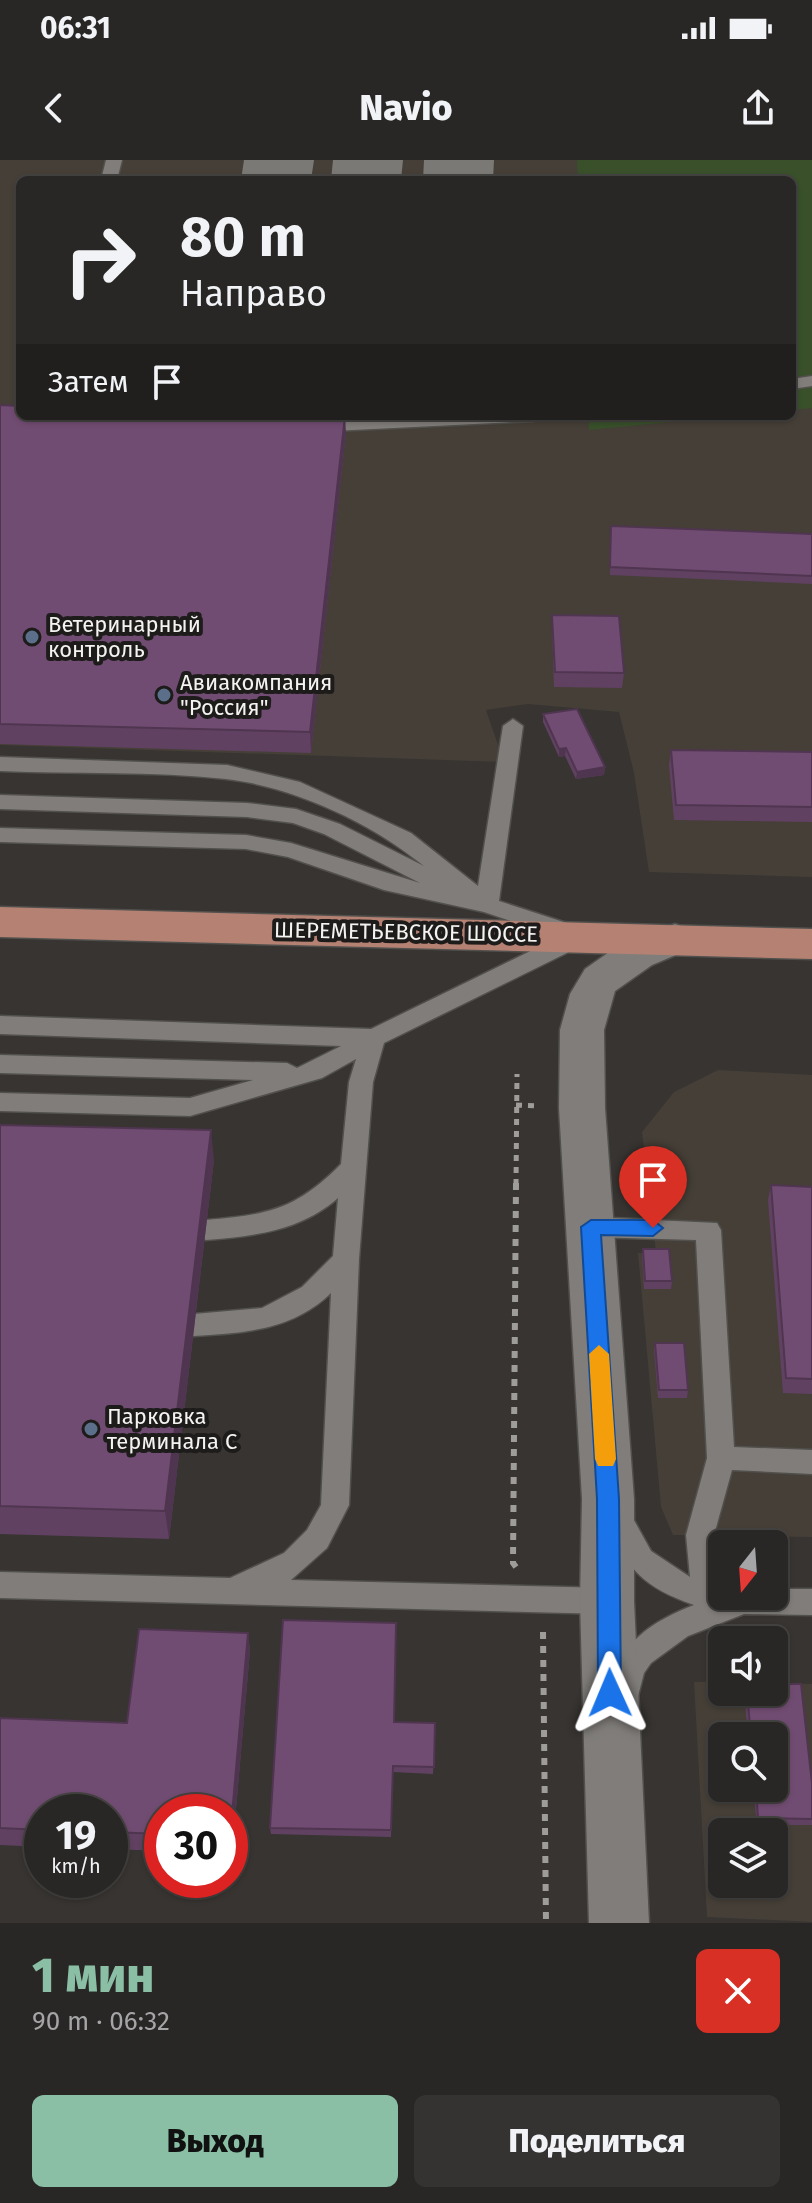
<!DOCTYPE html>
<html lang="ru">
<meta charset="utf-8">
<style>
:root{--surface:#292725;--page:#353332;--text:#f1f3f6;--muted:#a5a5a7;--line:#454442;--accent:#8abfa5}
body{margin:0;font-family:"Fira Sans",sans-serif;background:var(--page);color:var(--text);height:100vh;display:flex;flex-direction:column;font-size:30px;white-space:nowrap}
*{box-sizing:border-box;margin:0}
p{font-size:26px;color:var(--muted)}
.icon{flex:none;width:44px;height:44px;fill:none;stroke:currentColor;stroke-width:2;stroke-linecap:round;stroke-linejoin:round}
.map{position:relative;height:1763px;overflow:hidden}
.details{display:flex;flex-direction:column;background:var(--surface);flex:1}
.details>*{flex:none}
.banner{position:absolute;left:16px;top:16px;width:780px;height:244px;border-radius:12px;box-shadow:0 2px 6px #0004,0 0 0 2px var(--line);background:#292725;color:var(--text);overflow:hidden}
.needle{width:52px;rotate:197deg}
.buttons{position:absolute;left:708px;top:1370px;display:grid;gap:16px}
.buttons a{display:grid;place-items:center;width:80px;height:80px;border-radius:12px;background:var(--surface);box-shadow:0 2px 6px #0004,0 0 0 2px var(--line);font-size:40px}
.speed{position:absolute;left:24px;top:1634px;display:flex;gap:16px;font-size:40px;font-weight:700;text-align:center}
.speed>*{display:grid;place-content:center;width:104px;height:104px;border-radius:50%;background:var(--surface);box-shadow:0 2px 6px #0004,0 0 0 2px var(--line);line-height:1}
.speed small{font-size:20px;font-weight:400}
.speed .limit{border:12px solid #d22;background:#fff;color:#111}
.pin{position:absolute;display:grid;place-items:center;width:68px;height:68px;color:#fff;margin:-82px -34px;border-radius:50% 50% 50% 0;rotate:-45deg;box-shadow:0 0 8px #0007}
.pin .icon{rotate:45deg}
.me{position:absolute;width:88px;margin:-44px;rotate:359deg;stroke-linejoin:round;filter:drop-shadow(0 0 6px #0008)}
.turn{display:flex;align-items:center;gap:28px;height:168px;padding:0 32px;font-size:36px}
.turn .icon{width:104px;height:104px;stroke-width:2.5}
.turn b{display:block;font-size:56px;line-height:68px}
.then{display:flex;align-items:center;height:76px;padding:0 32px;background:#0003;gap:16px;font-size:30px}
.round{display:grid;place-items:center;flex:none;width:84px;height:84px;border-radius:12px;background:var(--page)}
.head{display:flex;align-items:center;justify-content:space-between;height:136px;padding:0 32px}
h1{font-size:48px;font-weight:800;line-height:60px;color:var(--accent)}
.action{display:flex;gap:16px;margin-top:auto;padding:16px 32px}
.action a{flex:1;height:92px;border-radius:12px;background:var(--accent);color:#111;font-size:32px;font-weight:800;line-height:92px;text-align:center}
.action a+a{background:var(--page);color:var(--text)}
.status{display:flex;justify-content:space-between;align-items:center;height:56px;padding:0 40px;background:var(--surface);direction:ltr}
.status svg{height:22px;fill:currentColor}
header{display:flex;justify-content:space-between;align-items:center;height:104px;padding:0 32px;background:var(--surface);font-size:36px;font-weight:800}
.map>svg:first-child{display:block}
</style>
<div class="status"><b>06:31</b><svg viewBox="0 0 49 12"><path d="M0 12V9h3v3zM5 12V6h3v6zM10 12V3h3v9zM15 12V0h3v12zM26 1h20v11H26zM47 4h2v5h-2z"/></svg></div>
<header><svg class="icon" aria-label="back" viewBox="0 0 24 24"><path d="M15 5l-7 7 7 7"/></svg>Navio<svg class="icon" aria-label="share" viewBox="0 0 24 24"><path d="M12 15V3M7 8l5-5 5 5M5 13v7h14v-7"/></svg></header>
<div class="map">
<svg width="812" height="1763" viewBox="0 0 812 1763">
<rect width="100%" height="100%" fill="#373431"/>
<!-- built -->
<path fill="#453f37" fill-rule="evenodd" d="M0 0H812V717L649 712 634 613 619 552 528 544 486 550 504 602 0 585ZM20 20H792V256H20Z
M718 910 812 915V1377L673 1375 661 1347 638 1093 656 1092 642 972 674 932Z
M694 1522H722V1532H774V1523L812 1524V1762L707 1757ZM722 1576H774V1628H722ZM722 1672H774V1724H722Z"/>
<!-- green -->
<path fill="#39502b" d="M577 0H812V248L792 250V20H578Z
M589 256H731L589 270Z"/>
<g fill="none" stroke-linecap="round" stroke-linejoin="round">
<!-- taxiway -->
<path fill="#7b7976" fill-rule="evenodd" d="M244 0H314L311 20H241Z
M333 0H403L401 20H331Z
M424 0H494L493 20H423Z"/>
<!-- service casing -->
<g stroke="#51504d" stroke-width="3">
<path id="service" d="M106 0H122L117 20H101Z
M812 216V226L792 229V219Z
M426 256H543L534 261 313 272 304 267 313 262Z
M513 559 523 566 499 741 576 766 590 777 587 783 384 883 373 922 359 1099 349 1345 327 1388 291 1420 607 1428 617 1432 622 1441 617 1450 607 1454 0 1438V1412L230 1418 284 1393 307 1370 321 1345 331 1133C293 1170 245 1173 194 1176L185 1173 181 1165 185 1157 194 1154 262 1148 302 1127 333 1096 338 1038C300 1071 255 1076 206 1080L197 1077 193 1070 197 1063 206 1060C268 1055 297 1049 341 1004L349 922 356 899 322 918 190 956 0 951V933L190 938 253 920 0 913V895L287 903 297 908 341 886 0 874V856L371 869 559 777 484 752 384 730 288 697 246 689 0 682V668L246 675 291 683 420 723 324 674 293 663 247 657 0 649V635L247 643 296 649 340 664 424 706C371 663 295 627 226 619 152 611 74 614 0 611V597L227 605 300 622 411 673 478 726 503 566Z
M591 1057 717 1063 721 1070 734 1287 812 1290V1314L732 1310 714 1375 722 1436H774V1429H812V1455L744 1454 688 1476 651 1503 644 1513 637 1540 626 1544 615 1540 611 1530C617 1483 653 1461 694 1445 643 1427 628 1410 606 1362L610 1353 620 1349 630 1353 651 1391 690 1417 686 1375 707 1298 696 1080 591 1077 582 1074 578 1067 582 1060Z"/>
</g>
<!-- minor casing -->
<g stroke="#51504d" stroke-width="3">
<path id="minor" d="M675 764 690 769 696 779 690 789 652 805 615 831 604 870 605 948 634 1339V1441L649 1763H589L580 1441 582 1339 559 948 560 870 570 834 585 809 622 783Z"/>
</g>
<!-- primary casing -->
<g stroke="#51504d" stroke-width="3">
<path id="primary" d="M0 747 812 769V799L0 777Z"/>
</g>
<!-- path-far1 -->
<path stroke="#9f9d9a" stroke-width="5" stroke-dasharray="6 6" stroke-linecap="butt" d="M516 945 539 946
M516 1025 517 914"/>
<!-- path -->
<path stroke="#9f9d9a" stroke-width="6" stroke-dasharray="7 7" stroke-linecap="butt" d="M516 1407 513 1403 516 1023
M543 1472 546 1763"/>
<!-- service -->
<use href="#service" fill="#807d7a" fill-rule="evenodd"/>
<!-- minor -->
<use href="#minor" fill="#807d7a" fill-rule="evenodd"/>
<!-- primary -->
<use href="#primary" fill="#b48173" fill-rule="evenodd"/>
</g>
<!-- wall -->
<path fill="#614162" d="M0 245 346 273 311 593 0 584Z
M611 366 812 374V424L610 415Z
M552 455 624 513 622 528 554 527 552 470Z
M543 554 605 607 604 615 576 619 565 596 559 597 543 562Z
M671 590 812 592V662L674 660 669 605Z
M0 965 214 1000 169 1379 0 1374Z
M771 1025 812 1027V1234L783 1233 768 1040Z
M643 1089 672 1121 671 1129H644L642 1096Z
M655 1183 688 1230 687 1238H658L654 1190Z
M248 1473 250 1491 232 1694H230V1652H162V1691L110 1689V1652H42V1687L0 1685V1558L127 1563Z
M744 1532H774L812 1624V1665H757L753 1628H774V1576H748Z
M394 1562 435 1563 433 1614 393 1612 391 1677 271 1674 270 1668Z"/>
<!-- shaded-wall -->
<path fill="#4f3550" d="M345 256 346 273 311 593 310 572Z
M566 588 565 596 559 597V589Z
M605 607 604 615 576 619 577 612Z
M211 970 214 1000 169 1379 165 1351Z
M248 1473 250 1491 232 1694 230 1677Z"/>
<!-- building -->
<path fill="#714c72" stroke="#4f3550" stroke-width="2" d="M0 245 20 246V256H345L310 572 0 564Z
M611 366 812 374V416L610 407Z
M552 455 619 456 624 513 555 512Z
M577 549 605 607 577 612 566 588 559 589 543 554Z
M671 590 812 592V647L676 645Z
M0 965 211 970 165 1351 0 1346Z
M771 1025 812 1027V1219L786 1218Z
M643 1089H669L672 1121H645Z
M655 1183H684L688 1230H659Z
M283 1460 396 1463 394 1562 435 1563 434 1607 393 1606 391 1670 270 1668Z
M139 1469 248 1473 230 1677V1652H162V1674L110 1672V1652H42V1670L0 1668V1558L127 1563Z
M774 1524H801L812 1624V1659L758 1658 756 1628H774V1576H751L747 1532H774Z"/>
<!-- route -->
<path fill="#1a73e8" stroke="#114b97" stroke-width="2" d="M591 1060H653L663 1068 653 1076 601 1075 619 1339 621 1533 618 1541 610 1544 601 1541 598 1533 597 1339 581 1067Z"/>
<!-- slow -->
<path fill="#f59e0b" d="M599 1185 609 1194 616 1299 613 1306H598L595 1299 589 1194Z"/>
<!-- markers -->
<g fill="#5c6f8a" stroke="#1d1c1b" stroke-width="3">
<circle cx="32" cy="477" r="8"/>
<circle cx="164" cy="535" r="8"/>
<circle cx="91" cy="1269" r="8"/>
</g>
<g text-anchor="middle" dominant-baseline="central" stroke-width="8" stroke-linejoin="round" paint-order="stroke">
<!-- poi labels -->
<g font-size="22" fill="#f4f3f1" stroke="#1d1c1b" text-anchor="start">
<text x="48" y="464">Ветеринарный<tspan x="48" dy="25">контроль</tspan></text>
<text x="180" y="522">Авиакомпания<tspan x="180" dy="25">"Россия"</tspan></text>
<text x="107" y="1256">Парковка<tspan x="107" dy="25">терминала C</tspan></text>
</g>
<!-- street labels -->
<g font-size="22" fill="#f4f3f1" stroke="#1d1c1b">
<text transform="translate(406 772) rotate(1)">ШЕРЕМЕТЬЕВСКОЕ ШОССЕ</text>
</g>
</g>
</svg>
<div class="buttons">
<a><svg class="needle" viewBox="-14 -14 28 28"><path d="M0-13l5 13h-10z" fill="#e53935"/><path d="M0 13l5-13h-10z" fill="#a5a5a7"/></svg></a>
<a><svg class="icon" aria-label="sound" viewBox="0 0 24 24"><path d="M4 9h4l5-4v14l-5-4H4zM17 9q2 3 0 6"/></svg></a>
<a><svg class="icon" aria-label="search" viewBox="0 0 24 24"><circle cx="10" cy="10" r="6"/><path d="M15 15l6 6"/></svg></a>
<a><svg class="icon" aria-label="layers" viewBox="0 0 24 24"><path d="M12 4l9 5-9 5-9-5zM3 14l9 5 9-5"/></svg></a>
</div>
<div class="speed"><div>19<small>km/h</small></div><div class="limit">30</div></div>
<div class="pin" style="left:653px;top:1068px;background:#d93025"><svg class="icon" aria-label="arrive" viewBox="0 0 24 24"><path d="M6 21V4h12l-3 4 3 4H6"/></svg></div>
<svg class="me" style="left:610px;top:1533px" viewBox="-20 -20 40 40"><path d="M0-17L14 15 0 8-14 15z" fill="#1a73e8" stroke="#fff" stroke-width="4"/></svg>
<div class="banner">
<div class="turn"><svg class="icon" aria-label="right" viewBox="0 0 24 24"><path d="M7 20v-9h11M14 6l5 5-5 5"/></svg><div><b>80 m</b>Направо</div></div>
<div class="then">Затем<svg class="icon" aria-label="arrive" viewBox="0 0 24 24"><path d="M6 21V4h12l-3 4 3 4H6"/></svg></div>
</div>
</div>
<section class="details">
<div class="head"><div><h1>1 мин</h1><p>90 m · 06:32</p></div><a class="round" style="background:#d93025;color:#fff"><svg class="icon" aria-label="close" viewBox="0 0 24 24"><path d="M6 6l12 12M18 6L6 18"/></svg></a></div>
<div class="action"><a>Выход</a><a>Поделиться</a></div>
</section>
